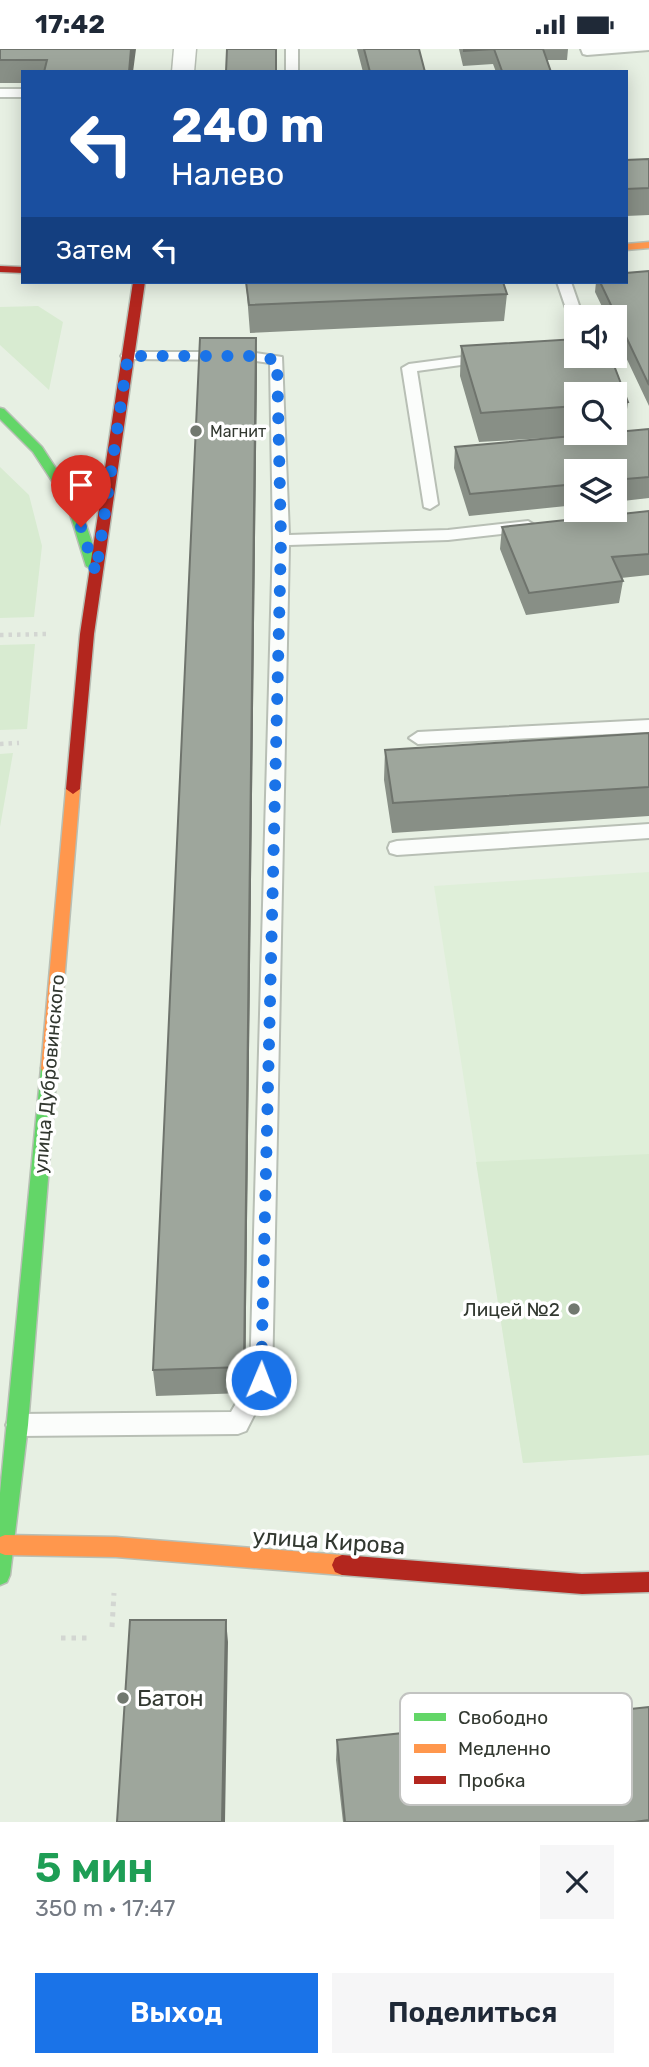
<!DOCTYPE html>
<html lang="ru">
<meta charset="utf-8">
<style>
:root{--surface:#fff;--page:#f6f6f7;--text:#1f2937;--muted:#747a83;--accent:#1a73e8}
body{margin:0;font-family:Rubik,sans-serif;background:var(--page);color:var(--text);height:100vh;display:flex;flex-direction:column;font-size:26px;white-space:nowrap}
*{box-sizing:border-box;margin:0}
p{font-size:23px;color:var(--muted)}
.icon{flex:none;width:38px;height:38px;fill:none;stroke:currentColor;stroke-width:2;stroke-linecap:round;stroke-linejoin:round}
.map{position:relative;height:1773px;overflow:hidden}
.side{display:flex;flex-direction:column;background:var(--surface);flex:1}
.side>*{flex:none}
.banner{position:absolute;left:21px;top:21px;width:607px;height:214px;border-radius:0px;box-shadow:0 4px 18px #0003;background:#1a4fa0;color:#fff;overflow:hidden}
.buttons{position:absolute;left:564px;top:256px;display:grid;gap:14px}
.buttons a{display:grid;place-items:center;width:63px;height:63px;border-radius:0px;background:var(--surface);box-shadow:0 4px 18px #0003;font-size:35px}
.pin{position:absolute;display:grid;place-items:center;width:60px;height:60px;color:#fff;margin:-72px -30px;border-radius:50% 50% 50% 0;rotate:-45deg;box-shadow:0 0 7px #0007}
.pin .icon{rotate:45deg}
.me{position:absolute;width:77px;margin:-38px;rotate:1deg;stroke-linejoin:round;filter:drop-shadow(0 0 5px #0008)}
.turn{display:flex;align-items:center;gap:24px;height:147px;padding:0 35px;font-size:32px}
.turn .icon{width:91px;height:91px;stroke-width:2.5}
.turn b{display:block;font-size:49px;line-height:60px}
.then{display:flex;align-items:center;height:66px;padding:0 35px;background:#0003;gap:14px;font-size:26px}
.round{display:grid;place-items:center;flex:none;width:74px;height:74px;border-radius:0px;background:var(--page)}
.head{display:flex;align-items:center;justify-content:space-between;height:119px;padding:0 35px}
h1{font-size:42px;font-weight:600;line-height:52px;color:#1e9e55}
.button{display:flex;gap:14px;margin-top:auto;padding:14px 35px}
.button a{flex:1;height:80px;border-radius:0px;background:var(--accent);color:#fff;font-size:28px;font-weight:600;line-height:80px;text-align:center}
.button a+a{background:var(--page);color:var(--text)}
.status{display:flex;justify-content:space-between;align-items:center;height:49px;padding:0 35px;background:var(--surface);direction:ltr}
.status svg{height:19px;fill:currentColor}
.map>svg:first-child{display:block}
</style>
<div class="status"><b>17:42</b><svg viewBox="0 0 49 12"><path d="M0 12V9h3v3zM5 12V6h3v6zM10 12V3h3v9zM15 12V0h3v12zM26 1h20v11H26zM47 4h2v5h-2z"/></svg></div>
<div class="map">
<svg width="649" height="1773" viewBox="0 0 649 1773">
<rect width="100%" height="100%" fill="#e7f0e3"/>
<!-- built -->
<path fill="#dfefd9" d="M649 823V1406L523 1414 434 837Z"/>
<!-- green -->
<path fill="#d8ebd1" d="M38 257 63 273 49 341 0 296V258Z
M0 418 29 446 42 497 34 568 0 569Z
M35 595 27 680 0 681V596Z
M13 704 0 778V705Z
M649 1105V1406L523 1414 476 1113Z"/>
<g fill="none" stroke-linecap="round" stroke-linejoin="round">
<!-- lane casing -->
<g stroke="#b8bfb5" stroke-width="4">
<path id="lane" d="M286 0H298V23H286Z
M581 0H649V1L587 6 583 5Z
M0 40H23V48H0Z
M557 233H571L583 268H576V272L569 268Z
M128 303H249L282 308 289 486 448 481 528 472 536 477 528 482 448 491 289 496 272 1331 246 1382 238 1385 18 1387 10 1384 6 1376 10 1368 18 1365 231 1363 250 1330 273 491 270 314 249 311 123 310 121 307 123 304Z
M485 305 492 309 490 312 417 322 438 455 430 460 424 458 402 319 409 315Z
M649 671V683L418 695 409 689 418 683Z
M649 775V789L397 806 390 804 388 799 390 794 397 792Z"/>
</g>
<!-- street casing -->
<g stroke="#b8bfb5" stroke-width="3">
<path id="street" d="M174 0H196L194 23H172Z"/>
</g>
<!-- fast casing -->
<g stroke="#b8bfb5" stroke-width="3">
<path id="fast" d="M0 359 4 360 42 398 79 455 100 517 98 520 93 521 86 517 67 455 33 403 0 370Z
M49 1012 55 1014 57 1019 28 1376 10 1526 7 1533 0 1536V1444L41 1019 43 1014Z"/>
</g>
<!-- slow casing -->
<g stroke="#b8bfb5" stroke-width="3">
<path id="slow" d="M649 193V199L626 201V195Z
M73 735 80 740 57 1019 55 1024H43L41 1019 66 740Z
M5 1486 116 1488 342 1506 349 1509 352 1516 349 1523 342 1526 116 1508 5 1506 0 1504V1488Z"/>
</g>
<!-- jam casing -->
<g stroke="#b8bfb5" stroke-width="3">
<path id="jam" d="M0 217 23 218V224L0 223Z
M133 233H145L94 585 80 740 73 745 66 740 80 585Z
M342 1506 582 1525 649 1523V1543L582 1545 342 1526 335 1523 332 1516 335 1509Z"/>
</g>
<!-- path-far1 -->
<path stroke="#d3d6d2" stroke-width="4.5" stroke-dasharray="3.5 5" stroke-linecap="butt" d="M0 586 48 585
M0 695 19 694"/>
<!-- path -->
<path stroke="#d3d6d2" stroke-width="5" stroke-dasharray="4.5 6" stroke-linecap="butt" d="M112 1578 114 1544
M61 1589H87"/>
<!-- lane -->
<use href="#lane" fill="#fbfdfb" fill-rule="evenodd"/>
<!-- street -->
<use href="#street" fill="#fbfdfb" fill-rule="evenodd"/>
<!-- fast -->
<use href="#fast" fill="#63d668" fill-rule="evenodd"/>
<!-- slow -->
<use href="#slow" fill="#ff974d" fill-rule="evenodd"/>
<!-- jam -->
<use href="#jam" fill="#b3261e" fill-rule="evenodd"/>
</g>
<!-- wall -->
<path fill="#888f86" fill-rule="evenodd" d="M0 0 133 23H23V34H0Z
M357 0H419L425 23H363Z
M459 0H568L567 11H547L551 23H496L493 15 463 17Z
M649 110V166L626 167V111Z
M649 222V357L614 283V268H607L595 243 596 233H626Z
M246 233H503L507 245 504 272 250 284Z
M256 289 257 318 245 1344 156 1347 153 1321Z
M576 290V306H610L628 353 624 382 649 380V449L614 453V422H576V456L469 467 454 419 455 398 562 388 479 393 460 327 461 297ZM576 345H614V383H576Z
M649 462V526L621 529 623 532 619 554 526 566 500 500 502 478Z
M649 684V767L392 784 384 731 385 701Z
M649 1658V1773H343L336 1711 337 1691Z"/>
<!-- shaded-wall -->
<path fill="#6f746d" d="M131 0H136L133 23H129Z
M256 289 257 318 245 1344 244 1318Z
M226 1571 228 1593 225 1773H222Z"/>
<!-- building -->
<path fill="#9ea69c" stroke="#6f746d" stroke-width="2" d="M0 0H131L129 23H44L47 11H0Z
M227 0H276V23H226Z
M364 0H419L425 23H370Z
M464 0H543L551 23H491L502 22 494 0 464 2Z
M649 110V139L626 140V111Z
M649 222V336L600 233H626V224Z
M246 233H503L507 245 249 256Z
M200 289H256L244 1318 153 1321Z
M576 290V306H610L628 353 614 354V345H576V357L481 364 461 297Z
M649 380V428L614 431V422H576V435L470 445 455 398Z
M649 462V505L612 508 623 532 529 544 502 478Z
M649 684V738L393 754 385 701Z
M130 1571H226L222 1773H117Z
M649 1658V1771L634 1773H345L337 1691Z"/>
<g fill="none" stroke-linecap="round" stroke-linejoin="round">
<!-- route -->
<path stroke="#1a73e8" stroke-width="12" stroke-dasharray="0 21.6" d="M81 478 96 524 128 307H249L277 311 281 491 261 1331"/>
</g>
<!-- markers -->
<g fill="#71786f" stroke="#fff" stroke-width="2.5">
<circle cx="196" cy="382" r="7"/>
<circle cx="574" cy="1260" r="7"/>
<circle cx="123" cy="1649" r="7"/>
</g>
<g text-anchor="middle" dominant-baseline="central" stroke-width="7" stroke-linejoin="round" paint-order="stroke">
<!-- far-poi labels -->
<g font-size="16" fill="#323830" stroke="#fff" text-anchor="start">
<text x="210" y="382">Магнит</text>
</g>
<!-- street labels -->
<g font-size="19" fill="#323830" stroke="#fff">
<text transform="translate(49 1025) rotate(-85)">улица Дубровинского</text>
</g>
<!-- poi labels -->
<g font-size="19" fill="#323830" stroke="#fff" text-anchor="end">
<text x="560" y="1260">Лицей №2</text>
</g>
<!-- near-street labels -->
<g font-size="23" fill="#323830" stroke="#fff">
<text transform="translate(329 1492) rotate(4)">улица Кирова</text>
</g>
<!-- near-poi labels -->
<g font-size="23" fill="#323830" stroke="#fff" text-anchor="start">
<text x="137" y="1649">Батон</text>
</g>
</g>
<!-- legend -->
<rect x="400" y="1644" width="232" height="112" rx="10" fill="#fff" stroke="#c2c3c1" stroke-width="2"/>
<rect x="414" y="1664" width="32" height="8" fill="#63d668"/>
<rect x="414" y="1695" width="32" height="9" fill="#ff974d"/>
<rect x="414" y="1727" width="32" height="8" fill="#b3261e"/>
<g font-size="19" fill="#323830">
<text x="458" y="1675">Свободно</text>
<text x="458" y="1706">Медленно</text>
<text x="458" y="1738">Пробка</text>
</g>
</svg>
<div class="buttons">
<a><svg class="icon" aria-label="sound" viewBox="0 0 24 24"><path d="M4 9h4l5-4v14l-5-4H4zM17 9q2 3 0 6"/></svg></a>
<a><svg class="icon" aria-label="search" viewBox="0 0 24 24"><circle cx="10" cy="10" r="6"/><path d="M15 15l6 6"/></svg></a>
<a><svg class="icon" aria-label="layers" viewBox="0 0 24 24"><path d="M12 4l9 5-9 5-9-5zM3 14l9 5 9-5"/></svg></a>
</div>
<div class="pin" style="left:81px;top:478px;background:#d93025"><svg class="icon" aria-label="arrive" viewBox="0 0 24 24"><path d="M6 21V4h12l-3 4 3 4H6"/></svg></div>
<svg class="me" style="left:261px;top:1331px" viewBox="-20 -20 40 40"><circle r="17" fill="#1a73e8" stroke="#fff" stroke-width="3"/><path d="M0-11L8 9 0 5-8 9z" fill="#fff"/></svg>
<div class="banner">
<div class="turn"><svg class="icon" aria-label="left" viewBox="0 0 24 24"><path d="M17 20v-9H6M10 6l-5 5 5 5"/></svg><div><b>240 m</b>Налево</div></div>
<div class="then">Затем<svg class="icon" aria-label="left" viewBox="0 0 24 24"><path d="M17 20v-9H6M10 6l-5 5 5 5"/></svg></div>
</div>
</div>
<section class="side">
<div class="head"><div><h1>5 мин</h1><p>350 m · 17:47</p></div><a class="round"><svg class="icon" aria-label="close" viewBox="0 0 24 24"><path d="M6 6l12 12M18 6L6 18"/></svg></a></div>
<div class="button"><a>Выход</a><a>Поделиться</a></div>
</section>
